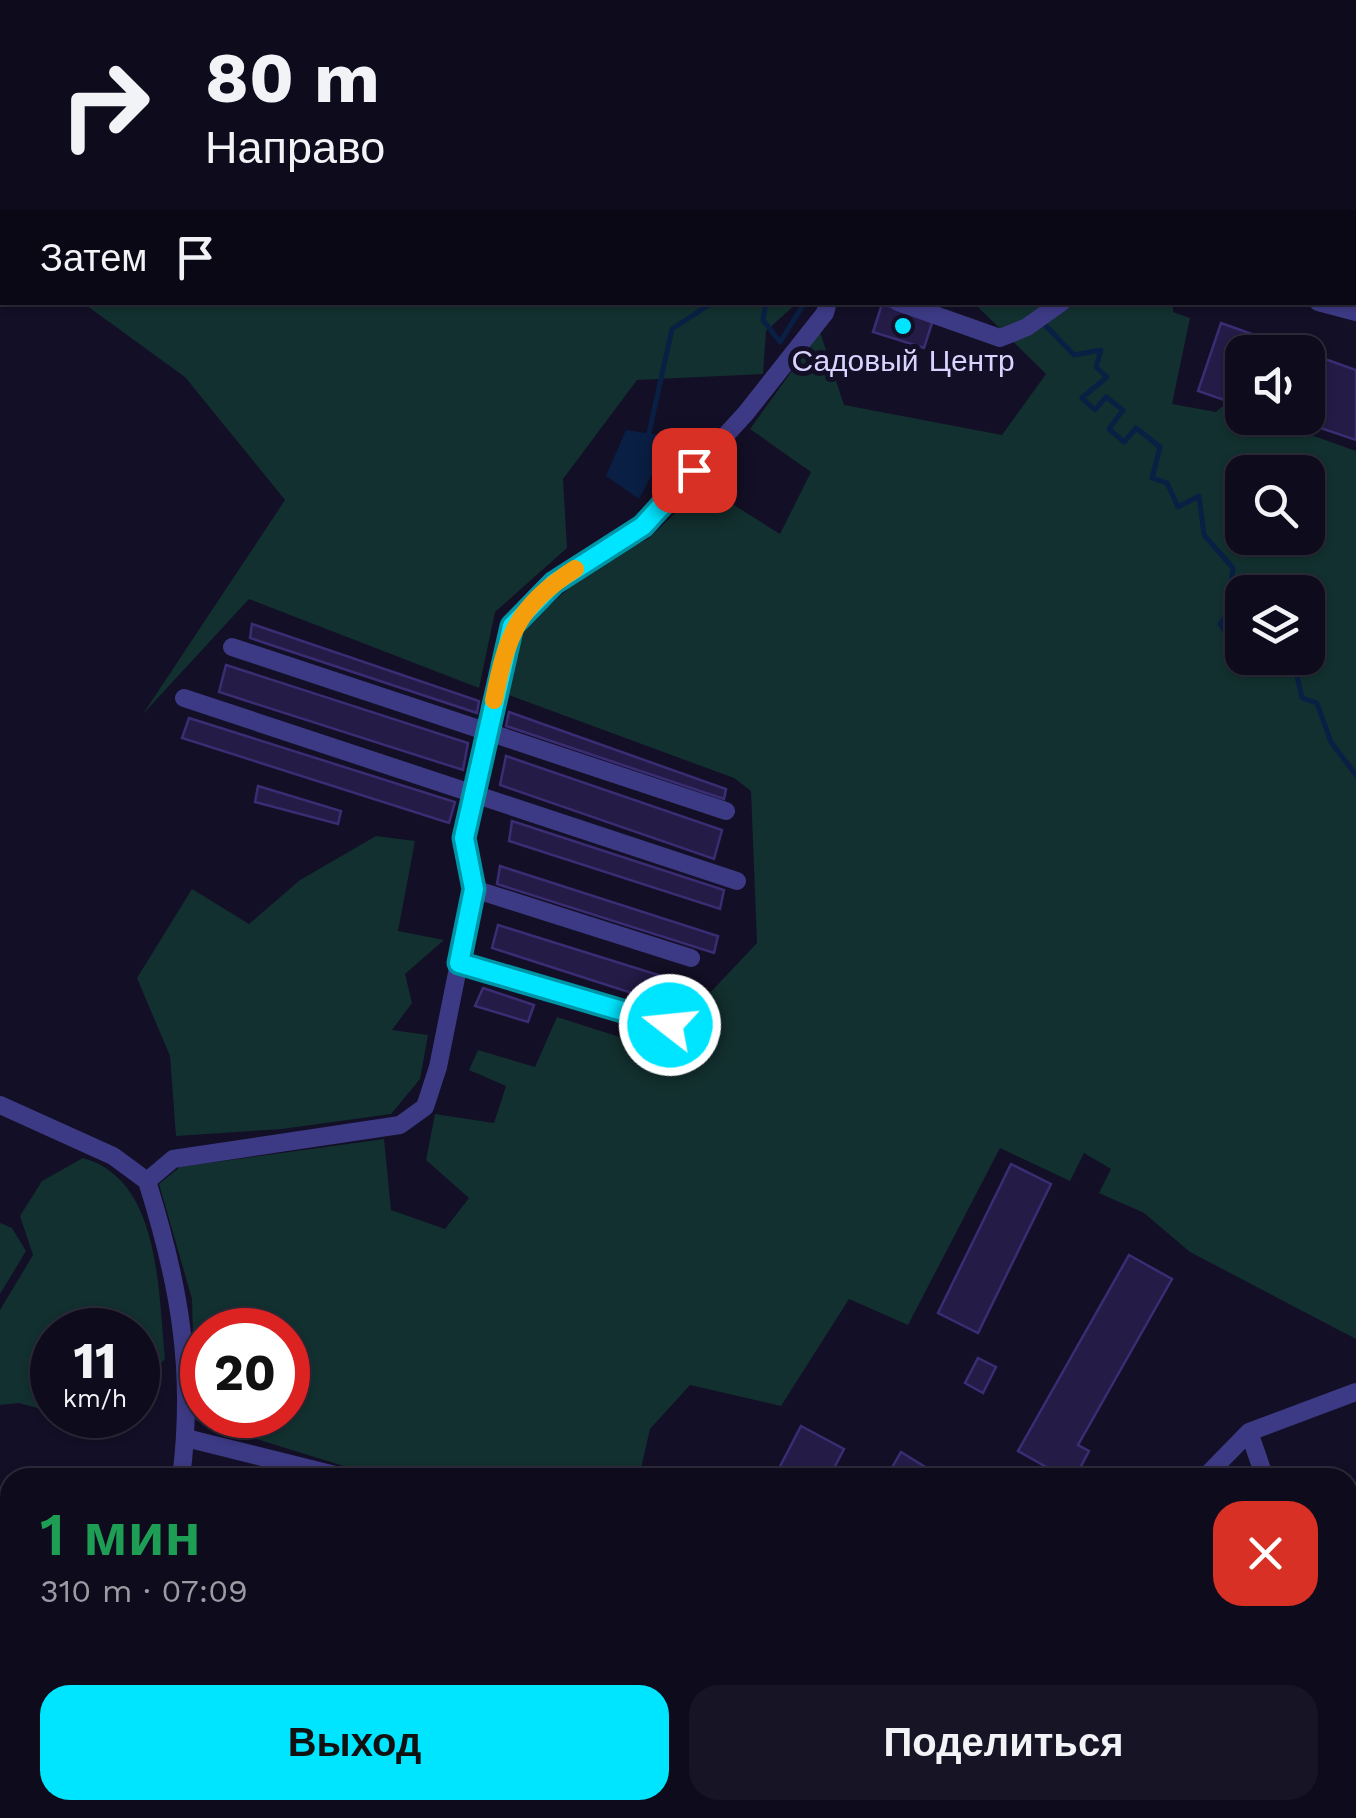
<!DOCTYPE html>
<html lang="ru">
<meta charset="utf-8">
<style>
:root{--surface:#0e0b1c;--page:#171425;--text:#f1f3f6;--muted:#9b9ba3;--line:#2e2b3b;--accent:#00e5ff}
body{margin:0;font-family:"Work Sans",sans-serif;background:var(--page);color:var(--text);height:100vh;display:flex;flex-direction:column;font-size:38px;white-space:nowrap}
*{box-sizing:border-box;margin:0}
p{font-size:32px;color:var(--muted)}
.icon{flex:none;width:55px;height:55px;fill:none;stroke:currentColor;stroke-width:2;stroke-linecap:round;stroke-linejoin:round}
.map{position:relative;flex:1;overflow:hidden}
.details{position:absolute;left:0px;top:1468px;width:1358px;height:352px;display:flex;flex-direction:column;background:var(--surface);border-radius:30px 30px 0 0;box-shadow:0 2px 8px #0004,0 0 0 2px var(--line)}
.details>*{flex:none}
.banner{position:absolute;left:0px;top:0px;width:1358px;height:305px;box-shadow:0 2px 8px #0004,0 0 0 2px var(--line);background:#0e0b1c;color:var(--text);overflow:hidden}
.buttons{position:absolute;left:1225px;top:335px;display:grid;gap:20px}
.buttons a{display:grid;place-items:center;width:100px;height:100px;border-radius:20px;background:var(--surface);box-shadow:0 2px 8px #0004,0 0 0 2px var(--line);font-size:50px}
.speed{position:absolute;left:30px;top:1308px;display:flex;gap:20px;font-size:50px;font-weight:700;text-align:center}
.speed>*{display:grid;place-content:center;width:130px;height:130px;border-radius:50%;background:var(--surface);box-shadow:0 2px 8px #0004,0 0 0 2px var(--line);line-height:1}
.speed small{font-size:25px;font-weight:400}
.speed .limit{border:15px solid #d22;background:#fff;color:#111}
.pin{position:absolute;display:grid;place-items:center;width:85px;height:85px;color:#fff;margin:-42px;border-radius:20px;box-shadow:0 5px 15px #0006}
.me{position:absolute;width:110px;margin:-55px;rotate:286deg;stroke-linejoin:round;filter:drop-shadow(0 0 8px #0008)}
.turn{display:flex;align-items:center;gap:35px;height:210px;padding:0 40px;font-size:45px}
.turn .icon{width:130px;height:130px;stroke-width:2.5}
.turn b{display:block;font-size:70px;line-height:85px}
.then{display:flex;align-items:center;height:95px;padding:0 40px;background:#0003;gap:20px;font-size:38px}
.round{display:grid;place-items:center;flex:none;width:105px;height:105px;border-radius:30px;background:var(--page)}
.summary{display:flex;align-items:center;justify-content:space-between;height:170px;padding:0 40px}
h1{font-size:60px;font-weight:600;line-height:75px;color:#1e9e55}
.button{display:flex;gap:20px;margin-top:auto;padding:20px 40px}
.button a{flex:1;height:115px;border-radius:30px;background:var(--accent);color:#111;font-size:40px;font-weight:600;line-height:115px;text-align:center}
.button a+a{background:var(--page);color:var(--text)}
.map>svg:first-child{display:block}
</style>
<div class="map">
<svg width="1356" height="1818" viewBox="0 0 1356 1818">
<rect width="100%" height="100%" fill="#130f26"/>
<!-- green -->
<path fill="#12302f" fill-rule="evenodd" d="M0 0H494L502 2H2V169Z
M83 303H797L766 331 763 374 637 380 563 479 567 548 495 612 479 688 249 599 143 714 285 500 185 377Z
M974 303H1173V312L1190 318 1172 404 1216 412 1225 404 1242 410V418H1263L1356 451V1339L1190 1252 1144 1213 1099 1193 1111 1169 1084 1153 1070 1181 1000 1148 908 1325 849 1299 781 1406 690 1385 650 1429 639 1477H379L195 1420 192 1299 159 1184 180 1167 384 1139 391 1210 445 1229 469 1198 426 1160 435 1114 494 1123 506 1086 469 1070 478 1050 535 1067 557 1017 657 1049 757 943 751 791 734 778 503 693 522 630 596 564 648 539 704 486 780 534 811 472 750 429 820 332 844 405 1002 435 1046 374ZM1242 472H1308V538H1242ZM1242 592H1308V658H1242ZM202 1330H288V1415H202Z
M376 836 415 841 398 931 444 940 405 974 412 1003 392 1030 428 1035 420 1079 391 1114 282 1129 176 1136 170 1056 137 978 192 889 249 924 300 880Z
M83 1158C161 1179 158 1292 165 1359L138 1387V1330H52V1412L19 1403 0 1405V1310L33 1255 20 1216 42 1181Z
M0 1223 12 1228 26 1251 0 1294Z"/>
<!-- water -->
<path fill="#0a1f44" d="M626 430 672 437 639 499 606 476Z"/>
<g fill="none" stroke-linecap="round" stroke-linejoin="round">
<!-- stream -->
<path stroke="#0a1f44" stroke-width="5" d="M766 302 763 320 780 342 805 302
M1043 302 1044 304
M1045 325 1074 355 1101 350 1096 367 1107 377 1082 398 1095 410 1106 397 1123 410 1109 429 1124 442 1136 428 1160 447 1152 478 1167 483 1178 507 1199 496 1204 535 1233 568 1231 583 1239 598 1220 624 1229 638 1242 634
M649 433 672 329 713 302
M1287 658 1295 667 1302 698 1317 703 1331 742 1356 775"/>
</g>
<!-- building -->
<path fill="#241b47" stroke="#3b2d73" stroke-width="2.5" d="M882 304 933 320 924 348 873 332Z
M1221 323 1252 334 1230 402 1198 391Z
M1308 353 1356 370V440L1291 418H1308Z
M252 624 479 701 477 713 250 638Z
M226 665 468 743 463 770 219 692Z
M509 712 726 789 724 799 506 726Z
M189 718 455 802 449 823 182 738Z
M506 756 722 830 714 859 500 785Z
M258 786 341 811 338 824 255 802Z
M512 821 724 890 720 909 509 841Z
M500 866 718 936 714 953 497 884Z
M498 925 681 982 675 1007 492 948Z
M483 988 534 1005 528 1022 475 1006Z
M1011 1164 1051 1184 978 1333 938 1313Z
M1129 1255 1172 1279 1078 1445 1089 1451 1075 1478H1066L1018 1451Z
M978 1358 996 1367 983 1393 965 1383Z
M801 1426 844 1449 829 1478H774Z
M901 1452 943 1478H886Z
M1087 1810H1135L1159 1818H1084Z"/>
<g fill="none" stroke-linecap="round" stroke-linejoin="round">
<!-- minor -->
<path stroke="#3d3a85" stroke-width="18" d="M494 0 502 2
M521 0 524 2
M1083 0 1088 2
M1328 0 1332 2
M1014 2 1015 0
M1302 2 1304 0
M1355 17 1356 18
M1355 124 1356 125
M898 302 1000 338 1027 327 1062 302
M1318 302 1356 312
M232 647 726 811
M184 698 737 881
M474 889 691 958
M459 963 669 1025
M0 1105 113 1156 147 1181
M147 1181 173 1159 400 1125 425 1107 438 1067 474 889 464 838 512 626 554 583 643 526 746 413 825 313 828 302
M147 1181C179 1283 195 1370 181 1478
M1249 1432 1265 1478
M186 1438 347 1478
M1204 1478 1249 1432 1356 1392
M1348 1627 1356 1637
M0 1720 10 1721
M19 1818 20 1814
M124 1818 128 1810
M917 1818 920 1810"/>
</g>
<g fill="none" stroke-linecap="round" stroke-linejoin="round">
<!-- route casing -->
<g stroke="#0095a6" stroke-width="25">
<path id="route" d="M670 1025 459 963 474 889 464 838 512 626 554 583 643 526 694 470"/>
</g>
<!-- route -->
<use href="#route" stroke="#00e5ff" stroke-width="18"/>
<!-- slow -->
<path stroke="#f59e0b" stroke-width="18" d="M494 700C507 635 517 606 575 569"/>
</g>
<!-- markers -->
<circle fill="#00e5ff" stroke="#130f26" stroke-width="4" cx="903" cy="326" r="10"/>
<g text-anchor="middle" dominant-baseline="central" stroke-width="10" stroke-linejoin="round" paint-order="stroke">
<!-- poi labels -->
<g font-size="30" fill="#d9d4ff" stroke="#130f26">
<text x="903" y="360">Садовый Центр</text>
</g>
</g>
</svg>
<div class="buttons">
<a><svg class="icon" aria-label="sound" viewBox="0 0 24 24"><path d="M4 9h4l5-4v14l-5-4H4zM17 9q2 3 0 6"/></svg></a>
<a><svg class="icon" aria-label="search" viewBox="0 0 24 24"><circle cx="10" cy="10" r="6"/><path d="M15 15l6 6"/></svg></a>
<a><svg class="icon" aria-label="layers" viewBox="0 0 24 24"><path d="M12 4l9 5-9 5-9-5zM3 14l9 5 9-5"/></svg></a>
</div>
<div class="speed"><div>11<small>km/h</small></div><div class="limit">20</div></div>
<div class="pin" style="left:694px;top:470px;background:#d93025"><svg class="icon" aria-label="arrive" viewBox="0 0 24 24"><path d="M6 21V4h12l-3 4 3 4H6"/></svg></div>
<svg class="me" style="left:670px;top:1025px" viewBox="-20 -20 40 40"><circle r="17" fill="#00e5ff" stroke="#fff" stroke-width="3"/><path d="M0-11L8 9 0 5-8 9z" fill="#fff"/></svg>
<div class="banner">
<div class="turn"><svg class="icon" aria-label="right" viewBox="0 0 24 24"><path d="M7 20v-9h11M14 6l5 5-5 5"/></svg><div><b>80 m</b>Направо</div></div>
<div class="then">Затем<svg class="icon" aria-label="arrive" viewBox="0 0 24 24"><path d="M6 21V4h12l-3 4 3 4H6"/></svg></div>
</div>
<section class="details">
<div class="summary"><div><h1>1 мин</h1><p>310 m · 07:09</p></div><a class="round" style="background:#d93025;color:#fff"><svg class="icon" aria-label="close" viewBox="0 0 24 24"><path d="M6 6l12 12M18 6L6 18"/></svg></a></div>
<div class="button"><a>Выход</a><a>Поделиться</a></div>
</section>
</div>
